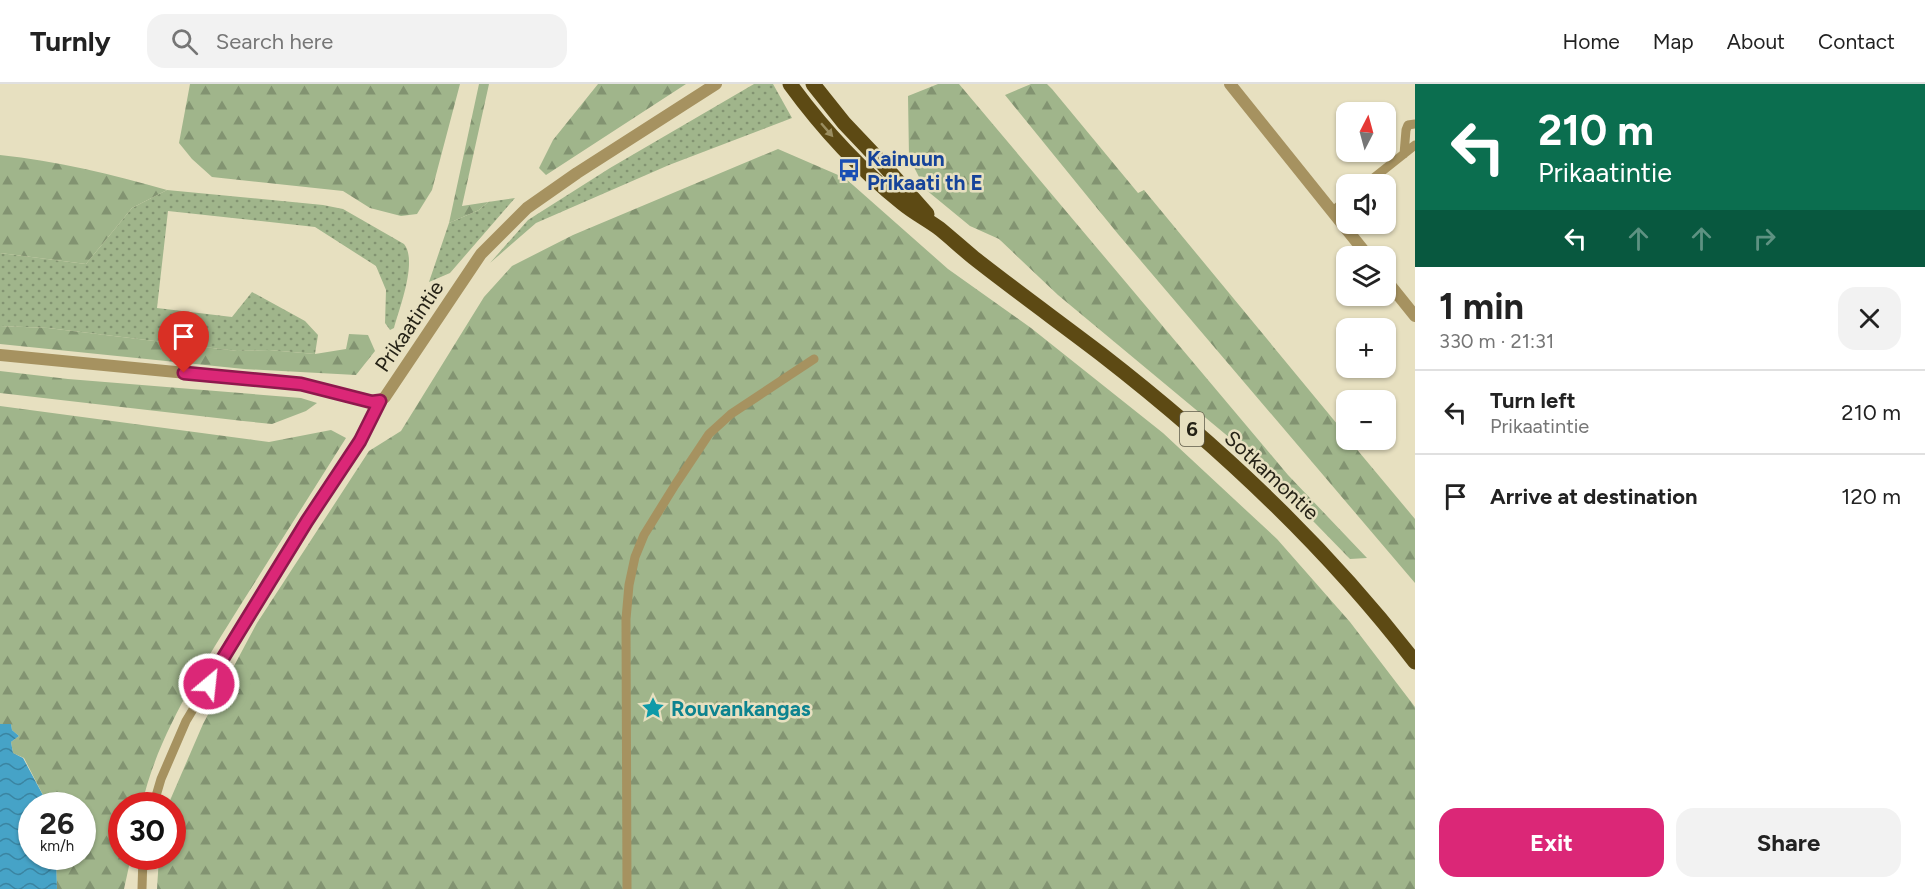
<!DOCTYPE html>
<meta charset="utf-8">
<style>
:root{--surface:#fff;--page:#f2f2f2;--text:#222;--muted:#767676;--line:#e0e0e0;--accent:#db2777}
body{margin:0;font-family:Figtree,sans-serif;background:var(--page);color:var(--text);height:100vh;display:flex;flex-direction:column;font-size:22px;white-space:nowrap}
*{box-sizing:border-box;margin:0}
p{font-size:20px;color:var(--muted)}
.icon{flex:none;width:33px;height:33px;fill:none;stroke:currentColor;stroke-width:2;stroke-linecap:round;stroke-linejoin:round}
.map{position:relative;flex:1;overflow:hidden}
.side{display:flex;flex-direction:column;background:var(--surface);width:510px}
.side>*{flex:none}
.hud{background:#0b6e4f;color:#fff;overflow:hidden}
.needle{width:39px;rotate:6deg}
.tools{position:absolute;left:1336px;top:18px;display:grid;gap:12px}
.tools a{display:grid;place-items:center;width:60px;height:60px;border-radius:12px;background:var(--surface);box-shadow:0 2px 4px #0004;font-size:30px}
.speed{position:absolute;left:18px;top:708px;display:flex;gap:12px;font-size:30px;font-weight:700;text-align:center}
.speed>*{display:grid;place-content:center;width:78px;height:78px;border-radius:50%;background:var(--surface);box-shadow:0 2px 4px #0004;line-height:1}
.speed small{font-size:15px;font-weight:400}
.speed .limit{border:9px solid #d22;background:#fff;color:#111}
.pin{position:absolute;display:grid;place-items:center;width:51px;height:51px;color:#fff;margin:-62px -26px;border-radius:50% 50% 50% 0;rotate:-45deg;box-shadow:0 0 6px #0007}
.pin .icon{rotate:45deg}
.me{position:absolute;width:66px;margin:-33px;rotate:28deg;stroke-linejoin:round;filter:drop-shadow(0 0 4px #0008)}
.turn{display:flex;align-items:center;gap:21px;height:126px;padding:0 24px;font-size:27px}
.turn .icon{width:78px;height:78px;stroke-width:2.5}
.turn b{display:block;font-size:42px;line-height:51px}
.lanes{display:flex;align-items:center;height:57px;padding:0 24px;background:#0003;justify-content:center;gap:30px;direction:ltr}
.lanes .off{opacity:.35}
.round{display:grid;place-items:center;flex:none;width:63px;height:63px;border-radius:18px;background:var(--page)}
.summary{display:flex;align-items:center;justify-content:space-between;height:102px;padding:0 24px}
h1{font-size:36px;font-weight:700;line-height:45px}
.button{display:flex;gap:12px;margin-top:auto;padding:12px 24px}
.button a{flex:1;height:69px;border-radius:18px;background:var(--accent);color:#fff;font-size:24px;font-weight:700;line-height:69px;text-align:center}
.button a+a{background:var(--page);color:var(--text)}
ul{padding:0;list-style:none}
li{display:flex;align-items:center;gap:18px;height:84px;padding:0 24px;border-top:2px solid var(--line)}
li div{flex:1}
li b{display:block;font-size:22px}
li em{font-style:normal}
header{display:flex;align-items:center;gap:36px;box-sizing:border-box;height:84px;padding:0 30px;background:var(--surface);border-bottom:2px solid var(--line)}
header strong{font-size:28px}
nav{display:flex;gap:33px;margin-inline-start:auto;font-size:21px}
.search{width:420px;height:54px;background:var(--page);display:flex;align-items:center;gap:15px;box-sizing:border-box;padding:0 21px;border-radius:18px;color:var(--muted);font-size:22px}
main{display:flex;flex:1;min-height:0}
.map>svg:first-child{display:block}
</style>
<header>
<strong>Turnly</strong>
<div class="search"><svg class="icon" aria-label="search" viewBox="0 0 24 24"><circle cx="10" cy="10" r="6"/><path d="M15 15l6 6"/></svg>Search here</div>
<nav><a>Home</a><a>Map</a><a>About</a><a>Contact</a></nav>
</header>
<main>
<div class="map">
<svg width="1415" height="805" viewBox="0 0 1415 805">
<defs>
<pattern id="green-dots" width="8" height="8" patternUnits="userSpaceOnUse" patternTransform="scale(1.5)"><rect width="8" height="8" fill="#a0b58b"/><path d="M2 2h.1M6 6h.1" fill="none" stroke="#829371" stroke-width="1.8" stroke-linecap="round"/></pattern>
<pattern id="forest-firs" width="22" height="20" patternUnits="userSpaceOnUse" patternTransform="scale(1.5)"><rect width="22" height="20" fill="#a0b58b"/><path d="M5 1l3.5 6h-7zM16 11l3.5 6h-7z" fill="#829371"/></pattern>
<pattern id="water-waves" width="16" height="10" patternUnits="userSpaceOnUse" patternTransform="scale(1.5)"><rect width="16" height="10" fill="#46a3c7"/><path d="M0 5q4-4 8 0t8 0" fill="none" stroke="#3a84a1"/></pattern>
</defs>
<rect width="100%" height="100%" fill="#e7e0c0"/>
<!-- green -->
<path fill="url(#green-dots)" d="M754 0H773L792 34 669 81 536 139 490 179 528 136 610 84Z
M167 106 323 121 343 125 404 160C418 177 399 225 394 244L390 246 385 239 386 206 376 182 315 143 168 127 157 224 232 233 252 208 305 237 318 251 315 270 269 266 237 267 48 244 0 242V169L86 180 132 124Z
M515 114 450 189 429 198 449 139 479 126 488 118Z"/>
<!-- forest -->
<path fill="url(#forest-firs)" d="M190 0H460L432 106 417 130 401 132 370 124 343 107 212 93 192 75 179 59Z
M479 0H489L462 122 488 118 479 126 449 139Z
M598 0H686L546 91 539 84 553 56Z
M938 0H959L1288 391 1367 474 1350 475 1242 364 1058 211 999 155 970 142 925 105 909 73 908 12Z
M1031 0H1047L1052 5 1138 109 1144 106 1347 352V356H1349L1415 435V499L1118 150 1005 11Z
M778 65 845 94 948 185 1031 244 1163 349 1277 455 1350 538 1415 623V805H157L159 773 172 772V722L168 721 203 640 257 539 369 367 401 347 484 213 512 182 573 151Z
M0 71C56 77 112 90 167 106L132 124 86 180 0 169Z
M0 242 48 244 237 267 269 266 315 270 346 265 349 250 368 251 375 267 356 291 244 285 0 260Z
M0 287 68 295 301 314 317 319 306 327 272 340 243 337 0 309Z
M0 322 269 358 331 346 346 354C310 411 274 468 238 525 202 583 156 654 142 721L122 722V772L131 773 124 805H57L56 773 82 772V722L46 721 45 715 24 674 13 669 11 658 19 652 12 646 11 640H0Z"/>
<!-- water -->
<path fill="url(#water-waves)" d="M0 640H11L12 646 19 652 11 658 13 669 23 674 45 715 46 721 32 722V772L56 773 57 805H0Z"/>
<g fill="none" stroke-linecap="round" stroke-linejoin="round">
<!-- minor -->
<path stroke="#a69260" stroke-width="9" d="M1404 70 1406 46 1408 41 1415 40
M1366 100 1415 61
M1332 128 1347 115
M153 722 161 695 186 637 307 437 360 356 380 317
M142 805 143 772
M627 805 626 535 629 501 635 473 644 451 675 401 709 350 731 330 814 275"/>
<!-- tertiary -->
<path stroke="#a69260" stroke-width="12" d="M1230 0 1368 172
M1386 196 1415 232
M0 271 301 300 372 318 380 317 385 313 481 170 527 124 577 89 716 0"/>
<!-- trunk -->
<path stroke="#5d4a14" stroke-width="15" d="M790 0C822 44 860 85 902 119 914 129 928 136 940 145 951 154 963 165 974 174 1016 207 1059 238 1101 270 1217 360 1326 462 1415 578
M813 0 844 39 881 78 927 130"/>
</g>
<!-- one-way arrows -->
<defs><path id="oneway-solid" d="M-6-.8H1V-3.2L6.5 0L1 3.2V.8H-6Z" transform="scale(1.5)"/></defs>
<use fill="#9b8e61" href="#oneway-solid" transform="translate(827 46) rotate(49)"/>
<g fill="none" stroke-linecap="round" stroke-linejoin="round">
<!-- route casing -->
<g stroke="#8e194d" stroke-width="15">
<path id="route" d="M184 289 301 300 372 318 380 317 360 357 307 437 212 592 209 600"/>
</g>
<!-- route -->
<use href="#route" stroke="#db2777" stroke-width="10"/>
</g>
<!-- icons -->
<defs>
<g id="bus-bare" transform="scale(1.8)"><path d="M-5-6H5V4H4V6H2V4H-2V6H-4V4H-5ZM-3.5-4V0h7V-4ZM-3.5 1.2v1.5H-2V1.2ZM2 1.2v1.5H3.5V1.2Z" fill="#1a4fb4" stroke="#e7e0c0" stroke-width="2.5" paint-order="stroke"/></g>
<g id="sight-bare" transform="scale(1.8)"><path d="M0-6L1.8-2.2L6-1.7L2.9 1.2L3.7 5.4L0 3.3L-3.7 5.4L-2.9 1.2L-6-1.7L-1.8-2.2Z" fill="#0f9aa8" stroke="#e7e0c0" stroke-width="2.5" paint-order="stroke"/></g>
</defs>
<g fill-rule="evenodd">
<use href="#bus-bare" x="849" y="86"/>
<use href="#sight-bare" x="653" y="624"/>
</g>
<g text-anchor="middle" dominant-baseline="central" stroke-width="5" stroke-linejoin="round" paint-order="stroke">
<!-- shield labels -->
<rect fill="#e7e0c0" stroke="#5f5b49" stroke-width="1.5" x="1180" y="328" width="24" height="34" rx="4.5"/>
<g font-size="20" font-weight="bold" fill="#252216">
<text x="1192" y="345">6</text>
</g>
<!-- transit labels -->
<g font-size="21" font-weight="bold" fill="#164399" stroke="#e7e0c0" text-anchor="start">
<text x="867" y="74">Kainuun<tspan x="867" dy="24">Prikaati th E</tspan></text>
</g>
<!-- street labels -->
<g font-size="21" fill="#252216" stroke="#e7e0c0">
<text transform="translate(409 242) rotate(-56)">Prikaatintie</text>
<text transform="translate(1272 391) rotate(43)">Sotkamontie</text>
</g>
<!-- culture labels -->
<g font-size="21" font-weight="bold" fill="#0d838f" stroke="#e7e0c0" text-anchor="start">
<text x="671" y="624">Rouvankangas</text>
</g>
</g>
</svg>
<div class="tools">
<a><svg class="needle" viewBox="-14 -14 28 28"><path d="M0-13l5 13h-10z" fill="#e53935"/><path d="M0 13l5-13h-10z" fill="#767676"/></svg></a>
<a><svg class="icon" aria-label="sound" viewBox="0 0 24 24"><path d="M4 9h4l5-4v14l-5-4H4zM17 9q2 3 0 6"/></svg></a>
<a><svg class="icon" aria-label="layers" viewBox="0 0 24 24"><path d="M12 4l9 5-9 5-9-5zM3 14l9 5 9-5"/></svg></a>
<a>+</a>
<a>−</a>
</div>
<div class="speed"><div>26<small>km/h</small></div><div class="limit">30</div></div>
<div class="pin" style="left:184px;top:289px;background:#d93025"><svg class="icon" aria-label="arrive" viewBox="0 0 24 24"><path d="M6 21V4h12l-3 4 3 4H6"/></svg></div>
<svg class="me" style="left:209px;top:600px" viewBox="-20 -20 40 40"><circle r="17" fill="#db2777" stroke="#fff" stroke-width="3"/><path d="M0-11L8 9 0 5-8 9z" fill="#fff"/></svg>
</div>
<section class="side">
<div class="hud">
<div class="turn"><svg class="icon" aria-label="left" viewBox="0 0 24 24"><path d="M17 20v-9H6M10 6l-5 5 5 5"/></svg><div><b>210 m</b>Prikaatintie</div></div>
<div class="lanes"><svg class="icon" aria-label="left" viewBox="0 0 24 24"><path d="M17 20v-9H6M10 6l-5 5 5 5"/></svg><svg class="icon off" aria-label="ahead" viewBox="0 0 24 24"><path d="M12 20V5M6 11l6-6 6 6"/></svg><svg class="icon off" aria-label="ahead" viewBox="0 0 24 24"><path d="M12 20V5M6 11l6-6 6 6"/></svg><svg class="icon off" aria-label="right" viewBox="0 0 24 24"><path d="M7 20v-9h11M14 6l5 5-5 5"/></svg></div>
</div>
<div class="summary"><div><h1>1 min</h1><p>330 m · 21:31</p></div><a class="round"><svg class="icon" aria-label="close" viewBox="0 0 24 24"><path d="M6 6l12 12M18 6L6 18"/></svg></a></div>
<ul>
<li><svg class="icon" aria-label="left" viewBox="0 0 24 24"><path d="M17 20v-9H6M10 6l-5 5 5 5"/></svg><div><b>Turn left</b><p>Prikaatintie</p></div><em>210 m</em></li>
<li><svg class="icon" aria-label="arrive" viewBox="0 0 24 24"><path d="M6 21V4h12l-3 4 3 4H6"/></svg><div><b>Arrive at destination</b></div><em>120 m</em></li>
</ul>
<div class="button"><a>Exit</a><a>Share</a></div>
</section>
</main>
